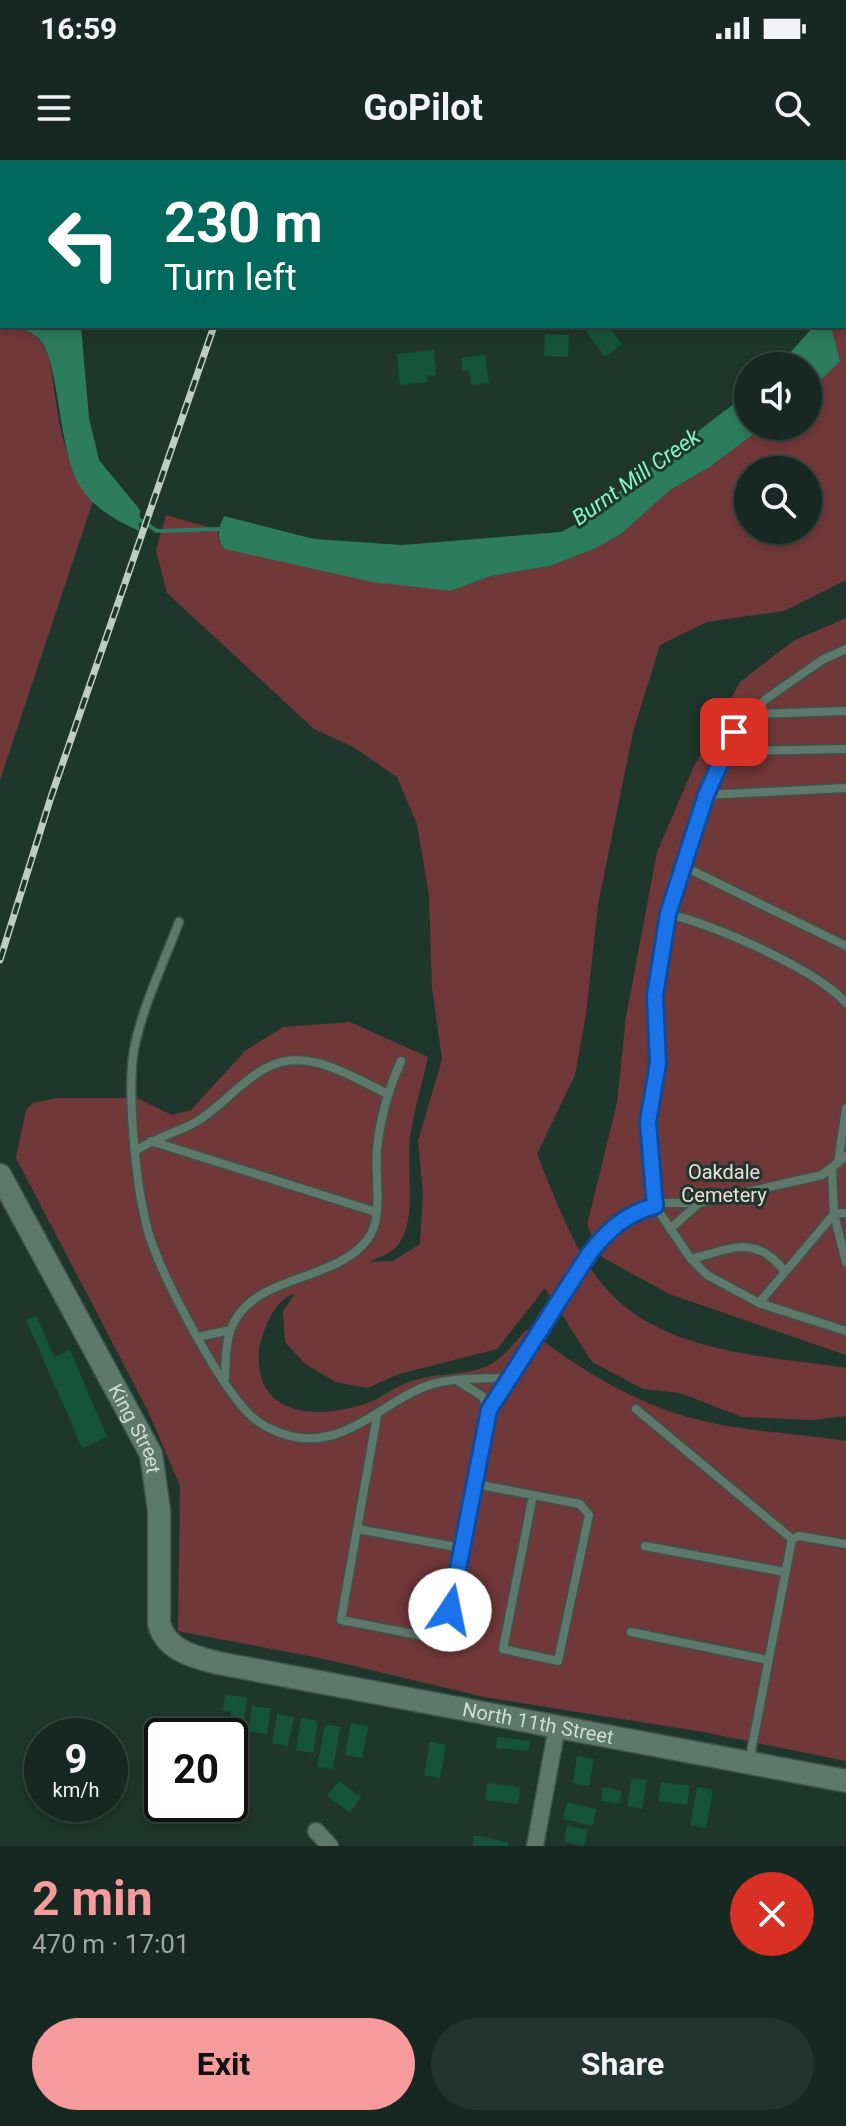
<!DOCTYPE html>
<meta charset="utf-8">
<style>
:root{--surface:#162821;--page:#23342e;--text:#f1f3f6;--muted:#9ea6a5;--line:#35443f;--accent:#f59b9b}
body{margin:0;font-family:Roboto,sans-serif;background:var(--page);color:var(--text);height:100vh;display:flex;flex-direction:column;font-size:30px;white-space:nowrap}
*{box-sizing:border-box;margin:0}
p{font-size:26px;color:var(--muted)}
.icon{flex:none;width:44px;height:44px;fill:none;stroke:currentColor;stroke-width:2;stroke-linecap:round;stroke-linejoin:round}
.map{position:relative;height:1686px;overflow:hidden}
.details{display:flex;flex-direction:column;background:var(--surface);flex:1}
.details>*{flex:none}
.guide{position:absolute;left:0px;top:0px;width:846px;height:168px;box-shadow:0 4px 12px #0003,0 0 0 2px var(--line);background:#00695c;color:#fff;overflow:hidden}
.fabs{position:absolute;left:734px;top:192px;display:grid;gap:16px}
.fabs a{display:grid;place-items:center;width:88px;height:88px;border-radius:50%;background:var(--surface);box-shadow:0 4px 12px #0003,0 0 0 2px var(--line);font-size:40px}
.speed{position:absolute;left:24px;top:1558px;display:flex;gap:16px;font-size:40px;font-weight:700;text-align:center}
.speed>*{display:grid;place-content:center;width:104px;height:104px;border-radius:50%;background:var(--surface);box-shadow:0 4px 12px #0003,0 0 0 2px var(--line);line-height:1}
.speed small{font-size:20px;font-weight:400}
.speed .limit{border:4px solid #111;border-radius:12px;background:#fff;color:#111}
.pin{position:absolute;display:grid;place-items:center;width:68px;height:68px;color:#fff;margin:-34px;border-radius:16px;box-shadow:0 4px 12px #0006}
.me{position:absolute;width:88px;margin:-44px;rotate:11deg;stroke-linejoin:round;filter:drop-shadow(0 0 6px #0008)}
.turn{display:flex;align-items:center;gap:28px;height:168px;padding:0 32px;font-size:36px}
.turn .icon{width:104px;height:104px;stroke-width:2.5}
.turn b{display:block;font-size:56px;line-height:68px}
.round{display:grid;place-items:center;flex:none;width:84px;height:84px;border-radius:42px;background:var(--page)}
.headline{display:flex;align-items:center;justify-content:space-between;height:136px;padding:0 32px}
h1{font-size:48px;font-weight:700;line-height:60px;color:var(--accent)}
.action{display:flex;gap:16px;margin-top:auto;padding:16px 32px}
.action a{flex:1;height:92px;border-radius:48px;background:var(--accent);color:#111;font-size:32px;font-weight:700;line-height:92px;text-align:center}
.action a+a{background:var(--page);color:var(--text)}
.status{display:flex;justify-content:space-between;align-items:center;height:56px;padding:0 40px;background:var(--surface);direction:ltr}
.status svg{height:22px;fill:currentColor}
header{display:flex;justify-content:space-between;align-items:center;height:104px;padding:0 32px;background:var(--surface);font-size:36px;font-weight:700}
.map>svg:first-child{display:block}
</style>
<div class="status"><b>16:59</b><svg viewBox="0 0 49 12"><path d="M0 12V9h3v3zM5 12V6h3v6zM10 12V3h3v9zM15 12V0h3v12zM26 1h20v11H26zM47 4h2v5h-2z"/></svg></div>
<header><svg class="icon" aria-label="menu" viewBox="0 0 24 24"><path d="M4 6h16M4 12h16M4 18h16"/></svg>GoPilot<svg class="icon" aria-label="search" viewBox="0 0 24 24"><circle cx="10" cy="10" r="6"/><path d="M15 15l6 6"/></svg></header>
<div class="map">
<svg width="846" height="1686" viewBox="0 0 846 1686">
<rect width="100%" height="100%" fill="#1e362c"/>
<!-- green -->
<path fill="#713839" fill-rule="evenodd" d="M846 141V420L784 451 707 462 660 485 633 572 598 745 586 854 575 915 537 994C555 1038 577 1100 611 1134 669 1194 769 1196 846 1208V1256L812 1260 742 1257 680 1233 643 1229 592 1202 545 1128 497 1189 399 1214 367 1228 336 1222 305 1204 285 1182 283 1152 295 1133C276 1140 267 1161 261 1180 257 1194 258 1214 265 1227 285 1260 334 1254 365 1244 381 1239 394 1227 409 1222 433 1213 464 1216 487 1206 503 1199 516 1181 527 1169 581 1211 643 1249 712 1263 755 1272 802 1274 846 1281V1601L703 1572 484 1537 329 1500 178 1471 180 1326 147 1249 16 998 26 950 33 943 56 938H137L172 955 191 950 245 891 283 867 350 862 428 897C422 924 414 951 410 977 406 1009 417 1057 400 1082 393 1094 381 1096 369 1102L393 1101 420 1084 423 1034 418 981 442 899 432 828 429 735 417 664 397 617 355 588 314 569 167 433 156 390 166 355 218 370 219 382 451 431 491 416 550 406 594 389 621 374 670 330 710 307 764 266H808V233L840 201 831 166H844ZM748 310H808V370H748Z
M0 162 2 166C16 166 33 170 41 182 52 196 52 220 55 236 60 272 69 314 93 341L0 620Z
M846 458V1195L669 1134 602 1097 587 1065 617 943 626 857 657 692 694 606 740 522 793 481Z"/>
<!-- water -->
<path fill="#2e7c5e" d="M14 166H81L89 258 99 300 140 350 139 371C116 360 93 348 80 326 58 289 60 206 41 181 35 173 23 169 14 166Z
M814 166H831L840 201 808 233V206H778Z
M748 233V266H764L710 307 670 330 621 374 594 389 550 406 491 416 451 431 372 422 225 389C215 377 219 368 224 356L314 379 402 385 561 372 578 363Z"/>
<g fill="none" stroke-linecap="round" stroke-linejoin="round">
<!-- stream -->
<path stroke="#2e7c5e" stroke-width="4" d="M137 358 157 371 220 369"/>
</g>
<!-- building -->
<path fill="#16533d" d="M591 166H608L622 184 605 197 585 170Z
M545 174 569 175 568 197 544 196Z
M434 190 436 215 427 216V222L400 225 397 194Z
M485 195 489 223 471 225 469 210 463 211 461 198Z
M36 1155 54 1197 70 1190 107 1277 82 1288 26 1160Z
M225 1535 247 1537 244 1562 230 1560 231 1552 223 1551Z
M252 1546 271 1548 267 1574 248 1572Z
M277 1554 294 1557 288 1586 272 1583Z
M301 1558 318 1561 313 1593 296 1590Z
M351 1563 368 1566 362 1598 345 1595Z
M325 1564 340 1567 333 1609 317 1607Z
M497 1577 530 1581 529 1591 496 1588Z
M430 1582 446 1585 440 1618 424 1615Z
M577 1596 594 1599 589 1626 573 1623Z
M632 1618 647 1620 642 1649 627 1646Z
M339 1621 361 1637 350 1653 327 1636Z
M661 1622 690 1626 687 1645 658 1641Z
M487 1623 520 1627 518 1644 485 1640Z
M603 1627 622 1631 620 1644 601 1641Z
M697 1627 713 1630 706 1668 690 1665Z
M567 1642 596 1649 593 1666 563 1659Z
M567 1665 588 1670 584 1686 564 1682Z
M474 1675 508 1682V1686H473Z"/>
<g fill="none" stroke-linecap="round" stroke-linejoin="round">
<!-- lane casing -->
<g stroke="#3e534a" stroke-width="11">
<path id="lane" d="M846 489 822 500 766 539 734 572 706 635 668 754 655 836 658 903 648 962 655 1046 691 1099 707 1115 759 1143 846 1171
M752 554 846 551
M726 591 846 589
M706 635 846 628
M685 707 846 786
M668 754C711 763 818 810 846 843
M179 762C164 802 134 865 132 906 129 951 137 1045 153 1086 168 1127 219 1224 249 1254 262 1267 285 1277 303 1278 351 1282 383 1243 424 1227 449 1217 481 1219 508 1218
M151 981 376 1052
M135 991C154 978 176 973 196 962 221 947 239 923 264 909 305 885 350 916 386 933
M838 1003 846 948
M832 1007 834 1054 846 1102
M670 1069 698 1044
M691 1099C731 1089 756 1073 785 1112
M759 1143 834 1054 846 1053
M198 1177 230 1170
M225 1218C226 1203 225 1183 231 1169 251 1114 334 1123 367 1080 385 1058 374 1016 377 989 380 958 388 930 401 901
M636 1249 792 1379
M489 1250 589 1094 607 1072 633 1052 663 1043H699L822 1015 846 996
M377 1256 341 1460 444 1480 489 1250 482 1236 458 1221
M475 1324 580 1344 589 1355 558 1501 503 1489 533 1335
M357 1369 462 1388
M645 1386 785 1412
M631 1472 768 1500
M749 1602 792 1379 799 1376 846 1384"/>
</g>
<!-- street casing -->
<g stroke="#3e534a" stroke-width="19">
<path id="street" d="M432 2V0
M673 2 674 0
M316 1671 330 1686
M535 1686 557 1567"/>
</g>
<!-- secondary casing -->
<g stroke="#3e534a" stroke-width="25">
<g id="secondary">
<path id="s1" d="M0 1015 151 1294 159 1350V1463C165 1490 194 1497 218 1503L846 1621"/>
</g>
</g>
<!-- lane -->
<use href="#lane" stroke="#5e786c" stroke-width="8"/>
<!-- street -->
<use href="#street" stroke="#5e786c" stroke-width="16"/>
<!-- secondary -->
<use href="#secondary" stroke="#5e786c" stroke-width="22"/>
<!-- rail casing -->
<g stroke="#bdccc5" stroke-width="7">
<path id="rail" d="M270 2 271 0
M0 800 51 637 214 166"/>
</g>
<!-- rail -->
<use href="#rail" stroke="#1e362c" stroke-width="4" stroke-dasharray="12" stroke-linecap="butt"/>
</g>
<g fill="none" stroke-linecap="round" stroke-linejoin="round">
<!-- route casing -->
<g stroke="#114b97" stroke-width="20">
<path id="route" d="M450 1450 489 1250 589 1094C608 1070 625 1054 655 1046L648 962 658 903 655 836 668 754 706 635 734 572"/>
</g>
<!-- route -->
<use href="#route" stroke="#1a73e8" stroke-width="14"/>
</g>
<g text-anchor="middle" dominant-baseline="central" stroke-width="6" stroke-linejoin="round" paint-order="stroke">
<!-- park labels -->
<g font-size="20" fill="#f2dcdb" stroke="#1e362c">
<text x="724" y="1012">Oakdale<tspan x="724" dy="23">Cemetery</tspan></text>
</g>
<!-- street labels -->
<g font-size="20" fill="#cfddd6" stroke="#1e362c">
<text stroke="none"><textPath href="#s1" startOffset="288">King Street</textPath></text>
<text stroke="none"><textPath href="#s1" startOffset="888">North 11th Street</textPath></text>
</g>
<!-- water labels -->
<g font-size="22" font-style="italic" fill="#87f3c5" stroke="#1e362c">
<text transform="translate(636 317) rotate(-35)">Burnt Mill Creek</text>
</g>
</g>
</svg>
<div class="fabs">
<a><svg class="icon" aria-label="sound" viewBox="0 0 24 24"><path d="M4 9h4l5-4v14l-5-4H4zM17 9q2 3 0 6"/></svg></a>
<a><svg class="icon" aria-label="search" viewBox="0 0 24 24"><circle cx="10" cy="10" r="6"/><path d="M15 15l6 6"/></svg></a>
</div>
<div class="speed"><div>9<small>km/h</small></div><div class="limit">20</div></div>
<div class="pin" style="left:734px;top:572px;background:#d93025"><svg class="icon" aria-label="arrive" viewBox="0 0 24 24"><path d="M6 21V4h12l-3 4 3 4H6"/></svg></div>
<svg class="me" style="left:450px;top:1450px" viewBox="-20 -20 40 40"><circle r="19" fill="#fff"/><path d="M0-13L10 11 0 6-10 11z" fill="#1a73e8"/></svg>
<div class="guide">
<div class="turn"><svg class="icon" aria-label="left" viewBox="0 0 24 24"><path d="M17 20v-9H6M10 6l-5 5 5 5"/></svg><div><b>230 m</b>Turn left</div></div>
</div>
</div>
<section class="details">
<div class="headline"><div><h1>2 min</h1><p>470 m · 17:01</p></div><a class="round" style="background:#d93025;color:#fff"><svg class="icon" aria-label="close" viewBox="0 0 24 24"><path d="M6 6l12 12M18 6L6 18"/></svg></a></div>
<div class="action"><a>Exit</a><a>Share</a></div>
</section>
